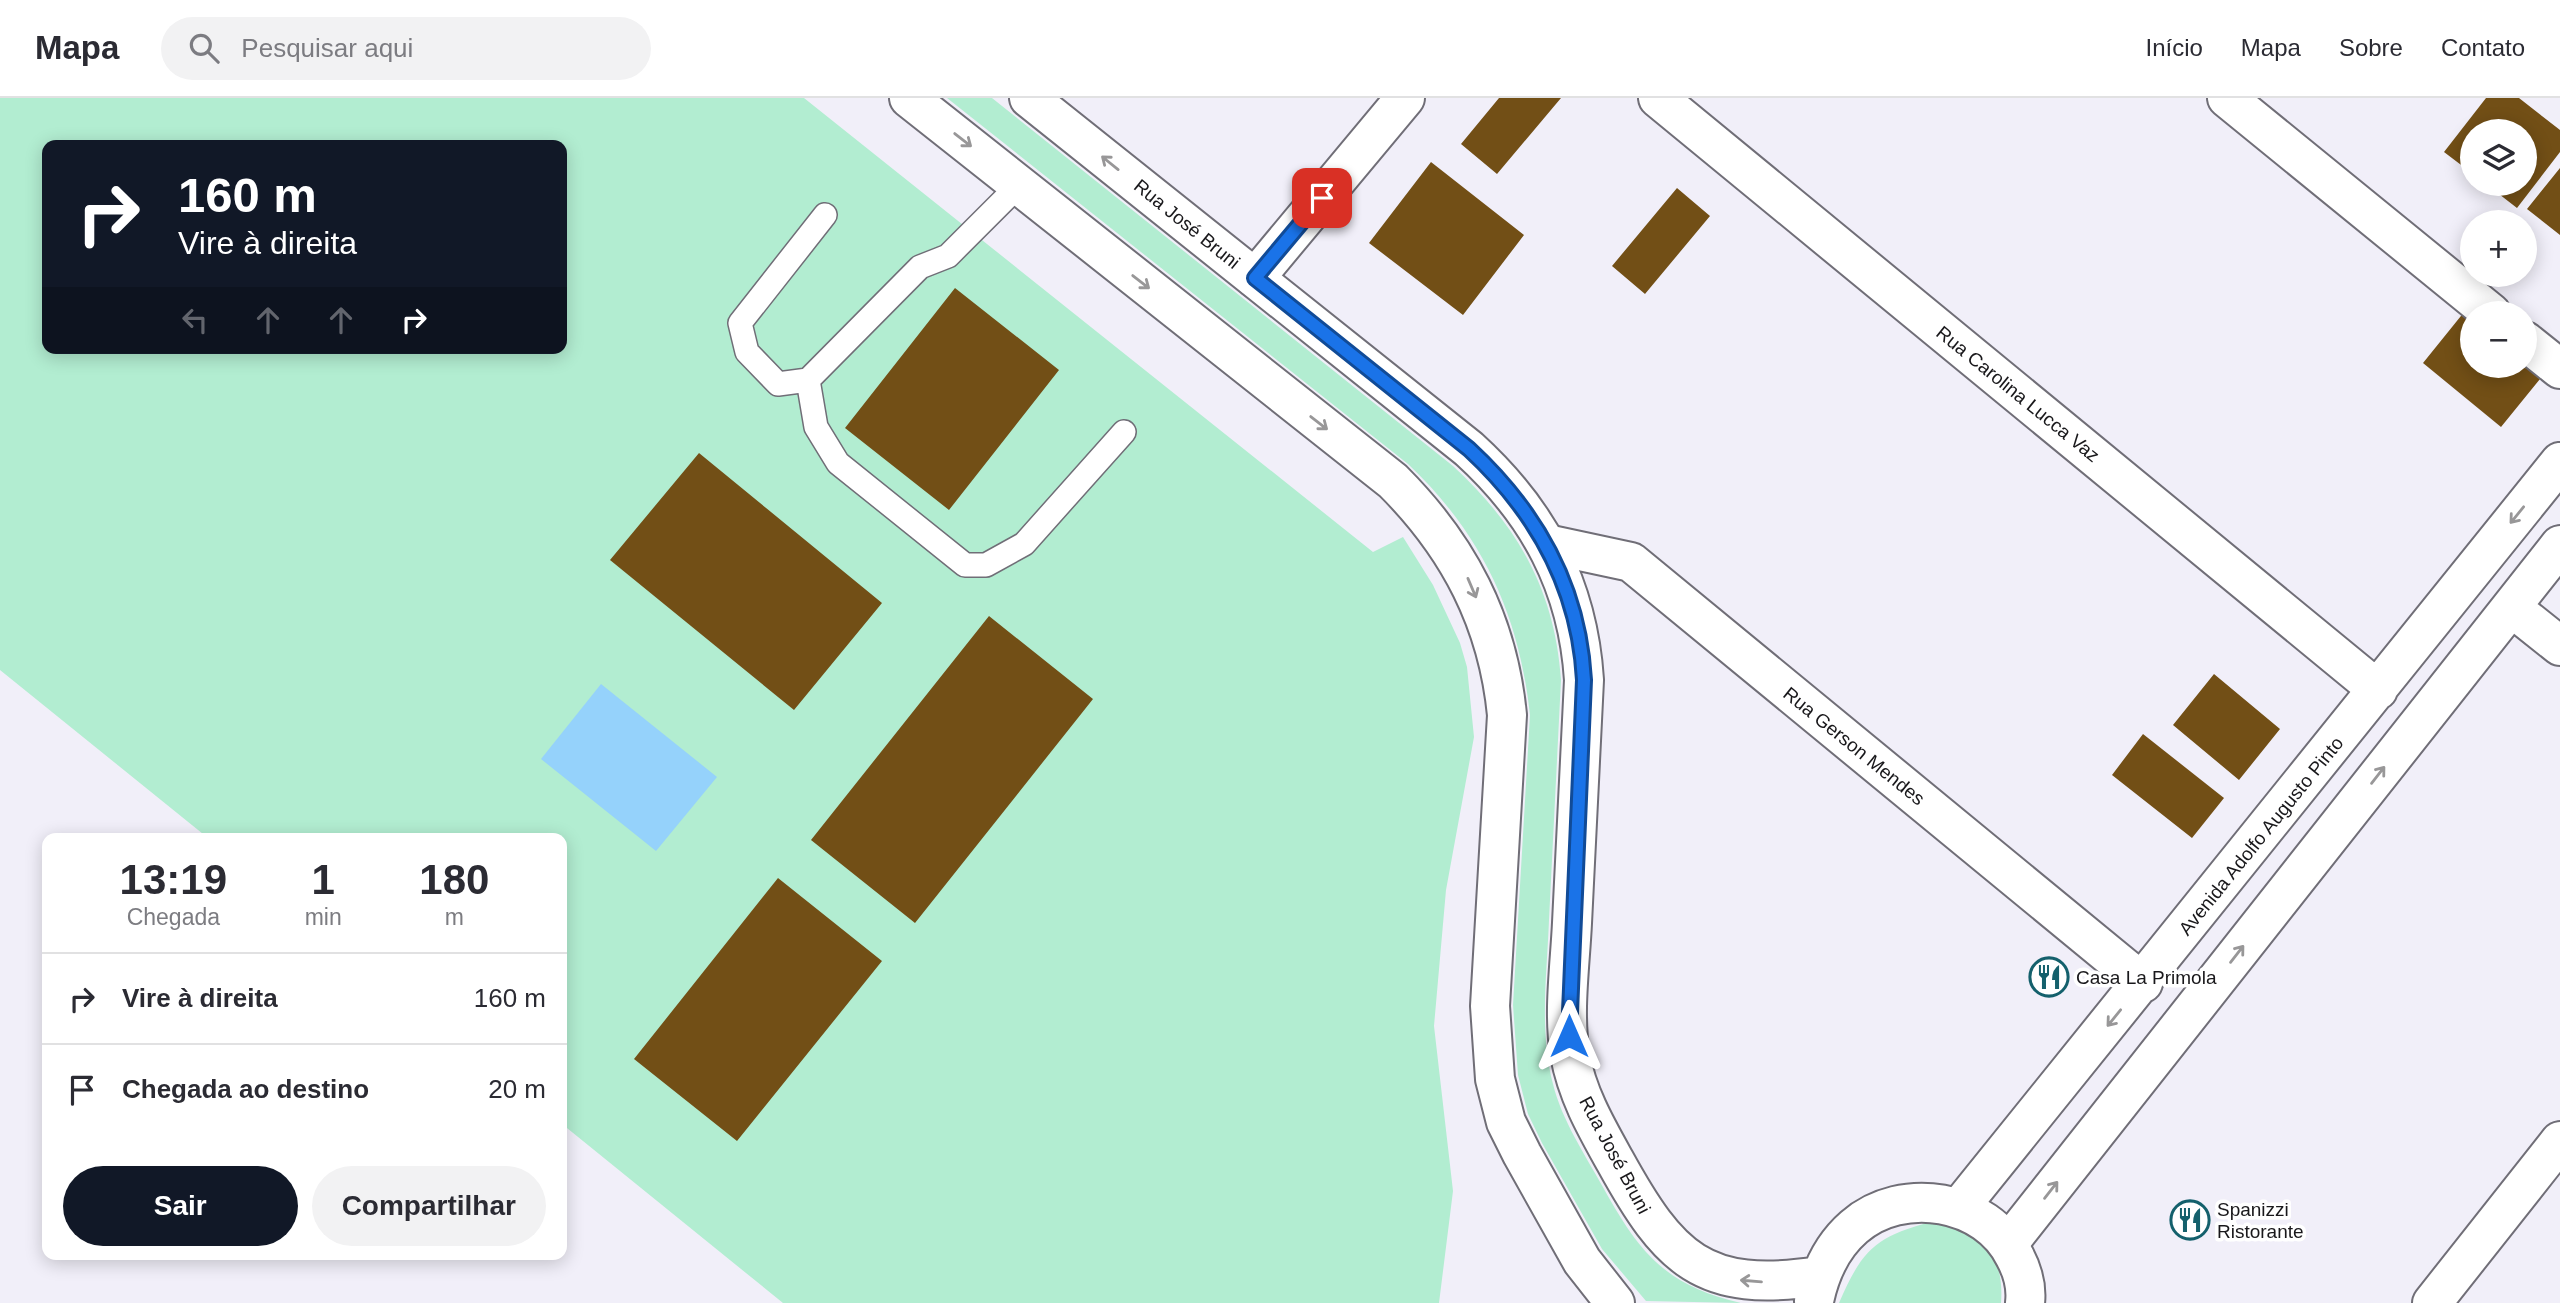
<!DOCTYPE html>
<html lang="pt">
<meta charset="utf-8">
<style>
:root{--surface:#fff;--page:#f2f2f3;--text:#2b2b33;--muted:#7c7c81;--line:#e1e1e2;--accent:#111827}
body{margin:0;font-family:Helvetica,sans-serif;background:var(--page);color:var(--text);height:100vh;display:flex;flex-direction:column;font-size:26px;white-space:nowrap}
*{box-sizing:border-box;margin:0}
p{font-size:23px;color:var(--muted)}
.icon{flex:none;width:38px;height:38px;fill:none;stroke:currentColor;stroke-width:2;stroke-linecap:round;stroke-linejoin:round}
.map{position:relative;flex:1;overflow:hidden}
.details{position:absolute;left:42px;top:735px;width:525px;height:427px;display:flex;flex-direction:column;background:var(--surface);border-radius:14px;box-shadow:0 4px 18px #0003}
.details>*{flex:none}
.guide{position:absolute;left:42px;top:42px;width:525px;height:214px;border-radius:14px;box-shadow:0 4px 18px #0003;background:#111827;color:#fff;overflow:hidden}
.controls{position:absolute;left:2460px;top:21px;display:grid;gap:14px}
.controls a{display:grid;place-items:center;width:77px;height:77px;border-radius:50%;background:var(--surface);box-shadow:0 4px 18px #0003;font-size:35px}
.pin{position:absolute;display:grid;place-items:center;width:60px;height:60px;color:#fff;margin:-30px;border-radius:14px;box-shadow:0 4px 10px #0006}
.me{position:absolute;width:77px;margin:-38px;rotate:0deg;stroke-linejoin:round;filter:drop-shadow(0 0 5px #0008)}
.turn{display:flex;align-items:center;gap:24px;height:147px;padding:0 21px;font-size:32px}
.turn .icon{width:91px;height:91px;stroke-width:2.5}
.turn b{display:block;font-size:49px;line-height:60px}
.lanes{display:flex;align-items:center;height:66px;padding:0 21px;background:#0003;justify-content:center;gap:35px;direction:ltr}
.lanes .off{opacity:.35}
.eta{display:flex;justify-content:space-evenly;align-items:center;height:119px;text-align:center}
.eta b{font-size:42px;font-weight:800;line-height:49px}
.cta{display:flex;gap:14px;margin-top:auto;padding:14px 21px}
.cta a{flex:1;height:80px;border-radius:42px;background:var(--accent);color:#fff;font-size:28px;font-weight:800;line-height:80px;text-align:center}
.cta a+a{background:var(--page);color:var(--text)}
ul{padding:0;list-style:none}
li{display:flex;align-items:center;gap:21px;height:91px;padding:0 21px;border-top:2px solid var(--line)}
li div{flex:1}
li b{display:block;font-size:26px}
li em{font-style:normal}
header{display:flex;align-items:center;gap:42px;box-sizing:border-box;height:98px;padding:0 35px;background:var(--surface);border-bottom:2px solid var(--line)}
header strong{font-size:33px}
nav{display:flex;gap:38px;margin-inline-start:auto;font-size:24px}
.search{width:490px;height:63px;background:var(--page);display:flex;align-items:center;gap:18px;box-sizing:border-box;padding:0 24px;border-radius:38px;color:var(--muted);font-size:26px}
.map>svg:first-child{display:block}
</style>
<header>
<strong>Mapa</strong>
<div class="search"><svg class="icon" aria-label="search" viewBox="0 0 24 24"><circle cx="10" cy="10" r="6"/><path d="M15 15l6 6"/></svg>Pesquisar aqui</div>
<nav><a>Início</a><a>Mapa</a><a>Sobre</a><a>Contato</a></nav>
</header>
<div class="map">
<svg width="2560" height="1205" viewBox="0 0 2560 1205">
<rect width="100%" height="100%" fill="#f1eff9"/>
<!-- green -->
<path fill="#b2edd1" fill-rule="evenodd" d="M0 0H804L1373 454 1403 439 1433 487 1460 545 1467 569 1474 639 1446 792 1434 928 1453 1093 1439 1205H783L562 1026V740H208L0 572ZM47 47H562V250H47Z
M947 0H992L1453 368C1518 428 1555 493 1561 582 1557 662 1553 742 1549 822 1547 876 1539 933 1553 986 1562 1023 1586 1058 1604 1091 1640 1156 1667 1188 1741 1205L1646 1203 1602 1151 1542 1045 1528 1016 1518 977 1513 907 1530 617C1519 516 1482 436 1408 366Z
M1938 1122C1950 1127 1970 1131 1979 1139 1998 1156 2003 1181 2001 1205H1839C1864 1147 1878 1138 1938 1122Z"/>
<!-- water -->
<path fill="#95d2fb" d="M601 586 717 679 656 753 541 661Z"/>
<!-- building -->
<path fill="#724f16" d="M1499 0H1561L1497 76 1461 46Z
M2486 0H2519L2560 32V54L2517 110 2486 86H2525V33H2473V76L2444 54Z
M1431 64 1524 137 1463 217 1369 145Z
M2560 70V137L2527 111Z
M1677 90 1710 118 1645 196 1612 168Z
M955 190 1059 272 949 412 845 330Z
M2469 208 2473 215V268L2548 271 2501 329 2423 265Z
M699 355 882 505 794 612 610 462Z
M989 518 1093 601 915 825 811 742Z
M2214 576 2280 631 2239 682 2173 627Z
M2143 636 2224 700 2192 740 2112 677Z
M778 780 882 863 737 1043 634 961Z"/>
<g fill="none" stroke-linecap="round" stroke-linejoin="round">
<!-- service casing -->
<g stroke="#706e77" stroke-width="26">
<path id="service" d="M825 117 740 225 747 254 778 286 808 282 920 169 948 158 1019 87
M808 282 816 329 838 365 965 467H986L1024 446 1124 334"/>
</g>
<!-- minor casing -->
<g stroke="#706e77" stroke-width="42">
<path id="minor" d="M1658 0 2378 592
M2227 0 2491 215
M1255 180 1405 0
M2525 243 2560 271
M1547 446 1631 464 2143 885
M2511 509 2560 548
M1959 1110 2560 364
M2008 1146 2560 447
M2432 1205 2560 1043"/>
</g>
<!-- tertiary casing -->
<g stroke="#706e77" stroke-width="42">
<path id="tertiary" d="M909 0 1393 383C1459 449 1498 524 1507 617L1490 908 1495 981 1506 1024 1522 1056 1582 1163 1615 1205
M1029 0 1469 351C1538 414 1578 487 1584 582 1580 663 1576 744 1572 825 1570 868 1563 914 1570 957 1577 996 1596 1029 1615 1063 1669 1161 1703 1196 1819 1178
M1814 1203C1820 1174 1831 1149 1854 1129 1902 1087 1987 1101 2015 1159 2023 1174 2027 1188 2025 1205"/>
</g>
<!-- service -->
<use href="#service" stroke="#fff" stroke-width="23"/>
<!-- minor -->
<use href="#minor" stroke="#fff" stroke-width="38"/>
<!-- tertiary -->
<use href="#tertiary" stroke="#fff" stroke-width="38"/>
</g>
<!-- one-way arrows -->
<defs><path id="oneway-shaft" d="M-6 0H5M1.5-3L5.5 0L1.5 3" fill="none" stroke-width="1.6" stroke-linecap="round" stroke-linejoin="round" transform="scale(1.75)"/></defs>
<g stroke="#989798">
<use href="#oneway-shaft" transform="translate(963 42) rotate(38)"/>
<use href="#oneway-shaft" transform="translate(1110 65) rotate(-141)"/>
<use href="#oneway-shaft" transform="translate(1141 184) rotate(38)"/>
<use href="#oneway-shaft" transform="translate(1319 325) rotate(38)"/>
<use href="#oneway-shaft" transform="translate(2517 417) rotate(129)"/>
<use href="#oneway-shaft" transform="translate(1472 490) rotate(67)"/>
<use href="#oneway-shaft" transform="translate(2378 677) rotate(-52)"/>
<use href="#oneway-shaft" transform="translate(2237 856) rotate(-52)"/>
<use href="#oneway-shaft" transform="translate(2114 920) rotate(129)"/>
<use href="#oneway-shaft" transform="translate(2051 1092) rotate(-52)"/>
<use href="#oneway-shaft" transform="translate(1751 1183) rotate(-175)"/>
</g>
<g fill="none" stroke-linecap="round" stroke-linejoin="round">
<!-- route casing -->
<g stroke="#114b97" stroke-width="18">
<path id="route" d="M1322 100 1255 180 1469 351C1536 413 1579 489 1584 582L1569 938"/>
</g>
<!-- route -->
<use href="#route" stroke="#1a73e8" stroke-width="12"/>
</g>
<!-- icons -->
<defs>
<g id="restaurant-ring" transform="scale(2.0125)"><circle r="9.5" fill="#fff" stroke="#14606c" stroke-width="1.5"/><path d="M-5-6h1v4h1v-4h1v4h1v-4h1v5L-1.5 .5V6h-2V.5L-5-1ZM5-6V6H3V1.5H1.5Q1.5-4 5-6Z" fill="#14606c"/></g>
</defs>
<g fill-rule="evenodd">
<use href="#restaurant-ring" x="2049" y="879"/>
<use href="#restaurant-ring" x="2190" y="1122"/>
</g>
<g text-anchor="middle" dominant-baseline="central" stroke-width="7" stroke-linejoin="round" paint-order="stroke">
<!-- street labels -->
<g font-size="19" fill="#19181b" stroke="#fff">
<text transform="translate(1187 126) rotate(39)">Rua José Bruni</text>
<text transform="translate(2018 296) rotate(39)">Rua Carolina Lucca Vaz</text>
<text transform="translate(1854 648) rotate(39)">Rua Gerson Mendes</text>
<text transform="translate(2261 738) rotate(-51)">Avenida Adolfo Augusto Pinto</text>
<text transform="translate(1615 1057) rotate(62)">Rua José Bruni</text>
</g>
<!-- poi labels -->
<g font-size="19" fill="#19181b" stroke="#fff" text-anchor="start">
<text x="2076" y="879">Casa La Primola</text>
<text x="2217" y="1111">Spanizzi<tspan x="2217" dy="22">Ristorante</tspan></text>
</g>
</g>
</svg>
<div class="controls">
<a><svg class="icon" aria-label="layers" viewBox="0 0 24 24"><path d="M12 4l9 5-9 5-9-5zM3 14l9 5 9-5"/></svg></a>
<a>+</a>
<a>−</a>
</div>
<div class="pin" style="left:1322px;top:100px;background:#d93025"><svg class="icon" aria-label="arrive" viewBox="0 0 24 24"><path d="M6 21V4h12l-3 4 3 4H6"/></svg></div>
<svg class="me" style="left:1569px;top:938px" viewBox="-20 -20 40 40"><path d="M0-17L14 15 0 8-14 15z" fill="#1a73e8" stroke="#fff" stroke-width="4"/></svg>
<div class="guide">
<div class="turn"><svg class="icon" aria-label="right" viewBox="0 0 24 24"><path d="M7 20v-9h11M14 6l5 5-5 5"/></svg><div><b>160 m</b>Vire à direita</div></div>
<div class="lanes"><svg class="icon off" aria-label="left" viewBox="0 0 24 24"><path d="M17 20v-9H6M10 6l-5 5 5 5"/></svg><svg class="icon off" aria-label="ahead" viewBox="0 0 24 24"><path d="M12 20V5M6 11l6-6 6 6"/></svg><svg class="icon off" aria-label="ahead" viewBox="0 0 24 24"><path d="M12 20V5M6 11l6-6 6 6"/></svg><svg class="icon" aria-label="right" viewBox="0 0 24 24"><path d="M7 20v-9h11M14 6l5 5-5 5"/></svg></div>
</div>
<section class="details">
<div class="eta">
<div><b>13:19</b><p>Chegada</p></div>
<div><b>1</b><p>min</p></div>
<div><b>180</b><p>m</p></div>
</div>
<ul>
<li><svg class="icon" aria-label="right" viewBox="0 0 24 24"><path d="M7 20v-9h11M14 6l5 5-5 5"/></svg><div><b>Vire à direita</b></div><em>160 m</em></li>
<li><svg class="icon" aria-label="arrive" viewBox="0 0 24 24"><path d="M6 21V4h12l-3 4 3 4H6"/></svg><div><b>Chegada ao destino</b></div><em>20 m</em></li>
</ul>
<div class="cta"><a>Sair</a><a>Compartilhar</a></div>
</section>
</div>
